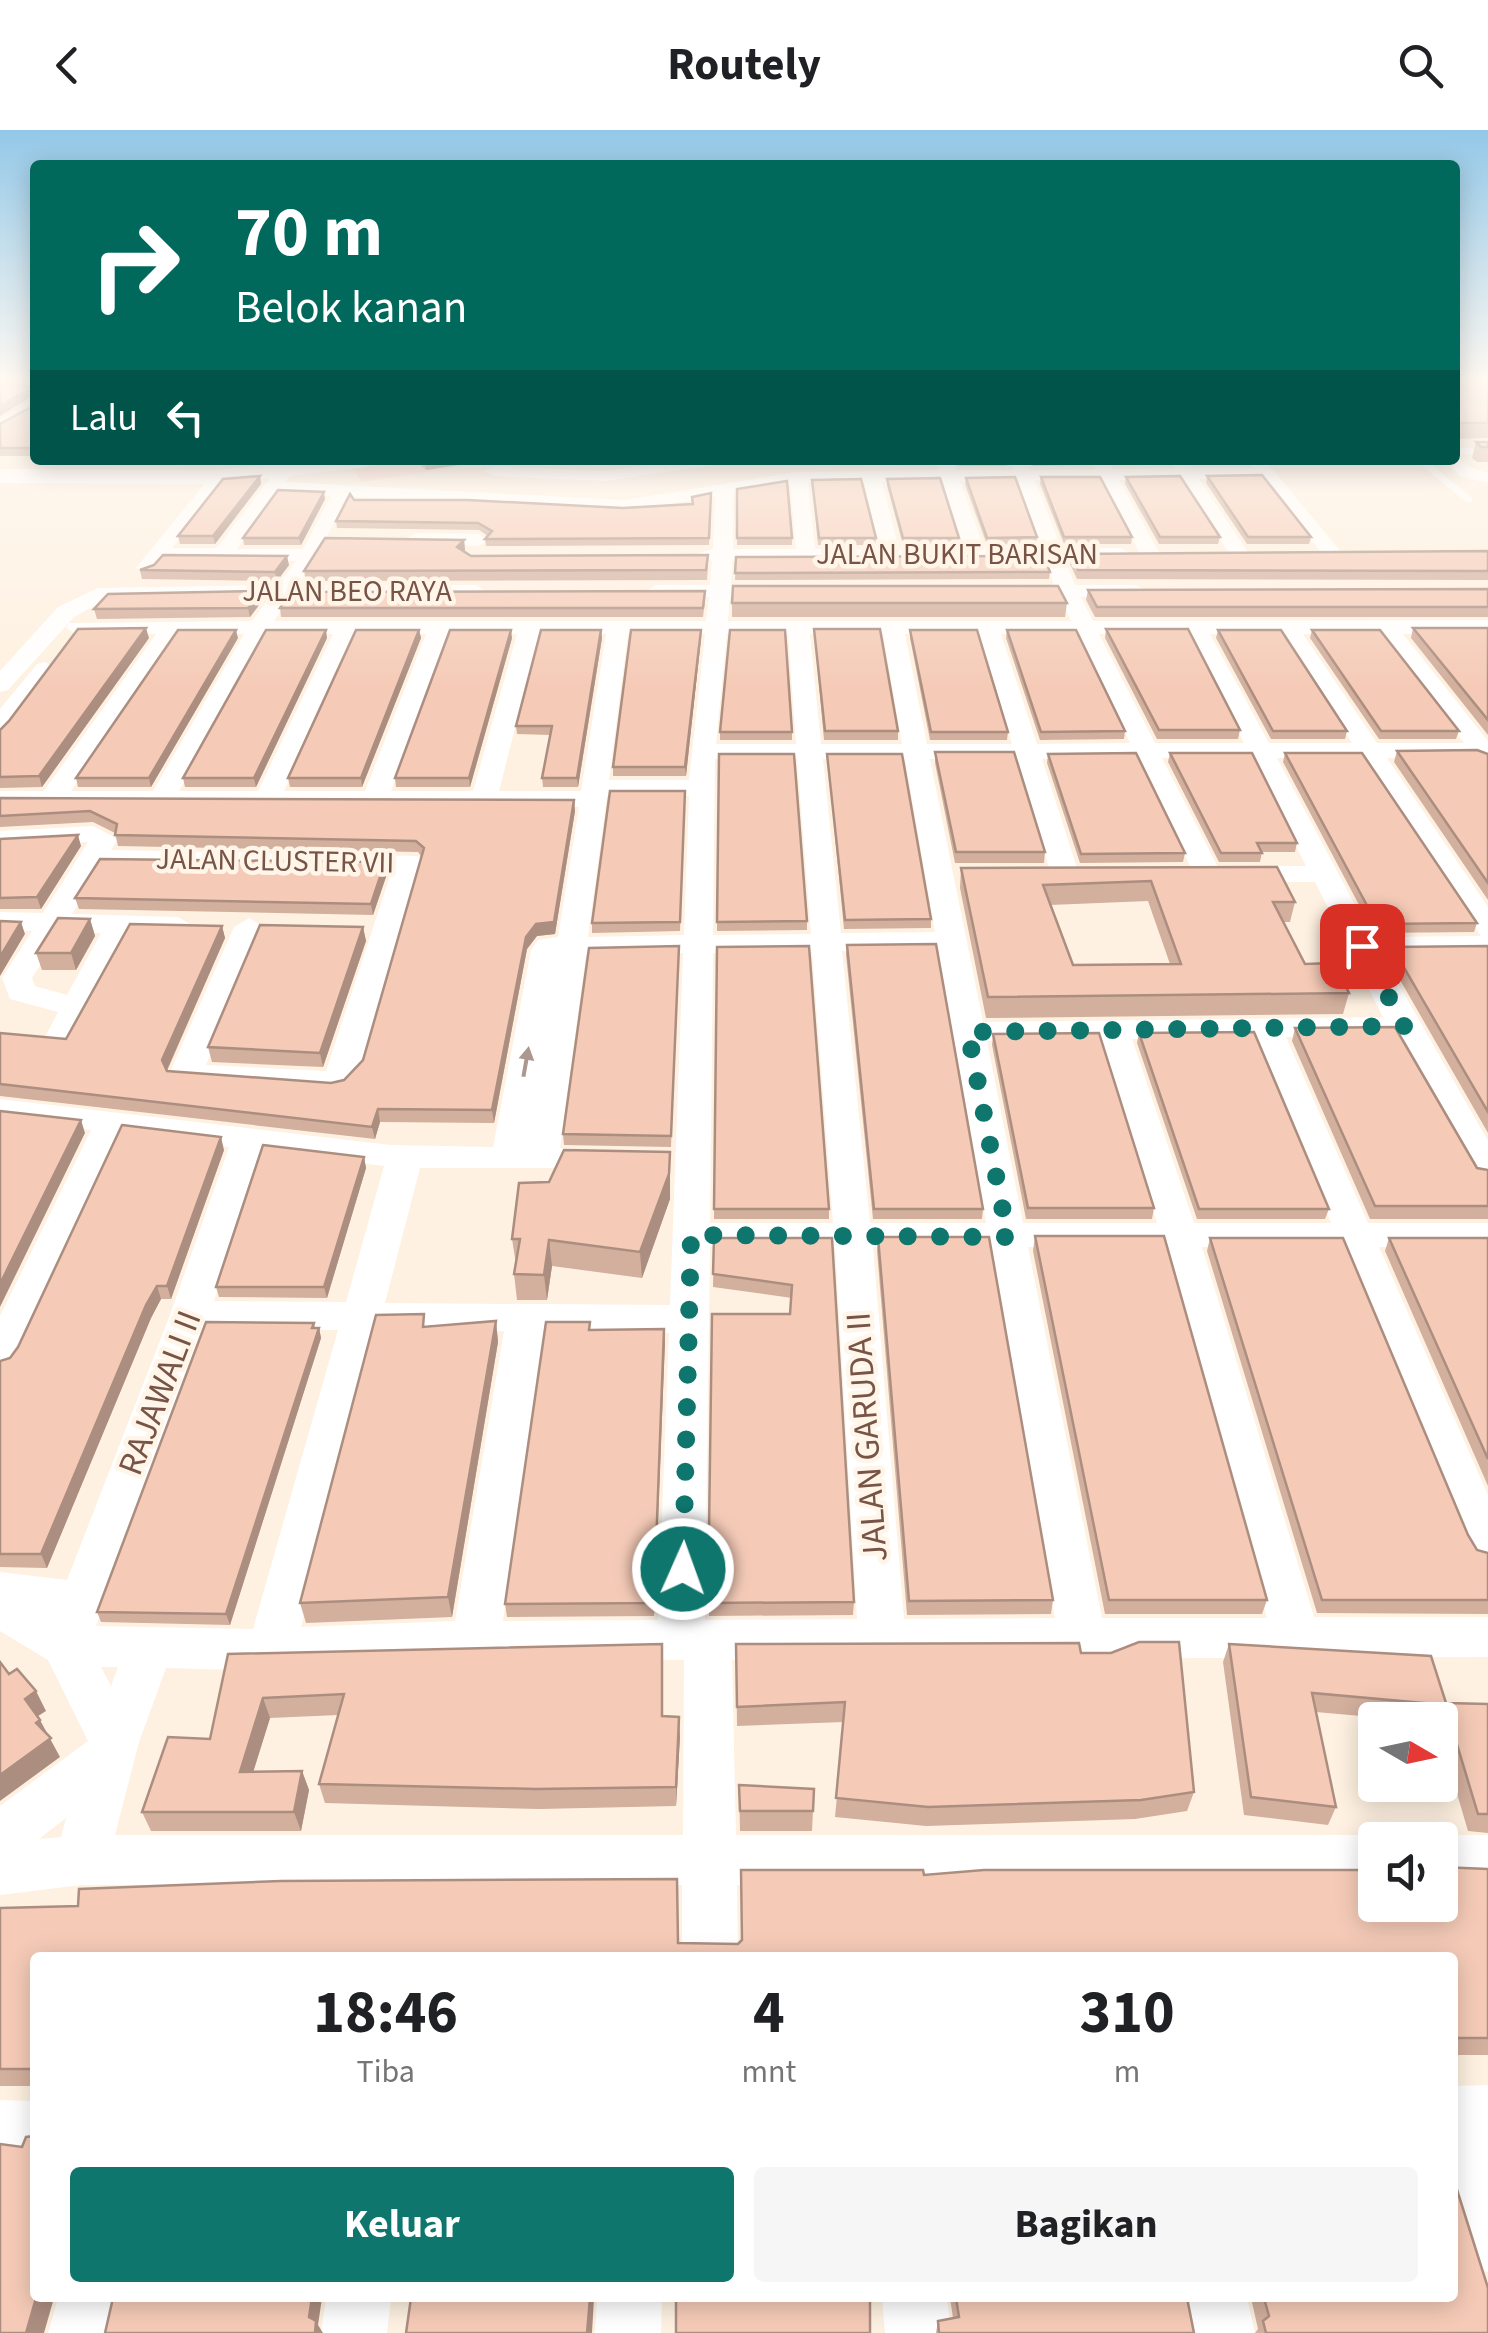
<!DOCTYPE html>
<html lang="id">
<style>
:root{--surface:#fff;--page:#f6f6f6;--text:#202124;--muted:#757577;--accent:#0f766e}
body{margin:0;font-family:"Source Sans 3",sans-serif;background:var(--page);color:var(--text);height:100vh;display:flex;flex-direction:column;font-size:38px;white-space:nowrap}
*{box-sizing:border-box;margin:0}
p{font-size:32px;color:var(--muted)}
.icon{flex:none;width:55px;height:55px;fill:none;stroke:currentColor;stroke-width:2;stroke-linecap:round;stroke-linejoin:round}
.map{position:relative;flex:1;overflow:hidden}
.panel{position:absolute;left:30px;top:1822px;width:1428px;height:350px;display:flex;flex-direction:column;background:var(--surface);border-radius:10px;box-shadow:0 5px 25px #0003}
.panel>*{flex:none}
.top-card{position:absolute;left:30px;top:30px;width:1430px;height:305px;border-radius:10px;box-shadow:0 5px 25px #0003;background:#00695c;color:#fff;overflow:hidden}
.needle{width:65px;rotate:99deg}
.tools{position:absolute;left:1358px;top:1572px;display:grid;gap:20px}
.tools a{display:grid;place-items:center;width:100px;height:100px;border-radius:10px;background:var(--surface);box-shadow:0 5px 25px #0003;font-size:50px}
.pin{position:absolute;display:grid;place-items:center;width:85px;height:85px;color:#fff;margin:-42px;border-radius:20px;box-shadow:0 5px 15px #0006}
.me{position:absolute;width:110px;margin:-55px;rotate:2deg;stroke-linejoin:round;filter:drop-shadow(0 0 8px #0008)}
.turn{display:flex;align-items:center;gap:35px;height:210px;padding:0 40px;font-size:45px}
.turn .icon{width:130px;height:130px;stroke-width:2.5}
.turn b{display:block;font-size:70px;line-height:85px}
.then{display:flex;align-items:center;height:95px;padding:0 40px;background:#0003;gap:20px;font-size:38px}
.eta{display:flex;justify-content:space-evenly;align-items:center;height:170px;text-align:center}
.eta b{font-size:60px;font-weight:700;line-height:70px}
.primary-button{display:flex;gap:20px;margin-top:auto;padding:20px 40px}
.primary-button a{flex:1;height:115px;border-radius:10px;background:var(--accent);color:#fff;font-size:40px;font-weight:700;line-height:115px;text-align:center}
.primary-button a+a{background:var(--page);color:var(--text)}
header{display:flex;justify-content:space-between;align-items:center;height:130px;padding:0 40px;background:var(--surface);font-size:45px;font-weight:700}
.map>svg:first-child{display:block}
</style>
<header><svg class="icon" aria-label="back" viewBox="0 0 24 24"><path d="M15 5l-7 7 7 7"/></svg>Routely<svg class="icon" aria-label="search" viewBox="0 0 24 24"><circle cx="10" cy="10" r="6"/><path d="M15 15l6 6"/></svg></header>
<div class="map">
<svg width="1488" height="2203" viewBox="0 0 1488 2203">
<rect width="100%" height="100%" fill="#fef1e1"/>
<!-- commercial -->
<path fill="#ffded4" d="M416 330H500L362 352 352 339Z"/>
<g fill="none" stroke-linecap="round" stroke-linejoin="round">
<!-- service -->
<path fill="#fff" fill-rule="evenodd" d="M1455 318H1488V324H1455Z
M1415 330H1426L1472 368V372H1466Z"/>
<!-- minor -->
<path fill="#fff" fill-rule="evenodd" d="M0 249H15L1 258Z
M35 268V280L0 302V290Z
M1455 325 1472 338 1488 343V353L1460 346 1444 330H1455Z
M678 330H722L713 335 605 351 493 346 484 341 493 336 605 341Z
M935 330H953L956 340H1013L1009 330H1027L1030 340 1095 339 1090 330H1108L1113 339 1175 338 1169 330H1187L1192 338H1253L1247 330H1265L1342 423 1325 427 1262 348 1199 349 1249 424 1239 430 1232 428 1181 349 1119 350 1160 424 1150 430 1140 424 1101 350H1035L1061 418H1121L1131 424 1121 430H1065L1075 455H1136L1146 461 1136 467H1081L1093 491 1488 490V504H1403L1488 611V635L1475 627 1387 628 1488 777V824L1382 825 1488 1011V1052L1475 1049 1470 1041 1393 906 1286 907 1368 1093H1488V1117H1379L1488 1365V1435L1472 1430 1465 1417 1341 1117H1202L1314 1487H1488V1527L732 1530 736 1705H1375L1389 1710H1375V1755H737L738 1828H682V1755H81L0 1765V1676L88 1611 48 1530 0 1501V1442L67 1450 170 1185 229 1017 124 1004 20 1228 14 1238 0 1243V1186L91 1000 0 989V969L391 1015 493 1017 531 820 538 810 558 807 579 677H0V661H44L156 504 77 505 66 498 69 493 252 491 269 468H109L74 487 8 560 0 562V541L58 477 98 458 278 455 296 431 163 430 153 442 136 438 213 343 219 342 228 347 172 418H217L279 336 285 335 294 340 285 352 624 370 798 342 939 340ZM1017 350 1041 418H984L960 351ZM942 351 964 418 899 419 882 352ZM808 352H864L880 419H815ZM790 354 796 419H733V363ZM277 363 331 366 303 419H237ZM715 366 713 419 691 425 712 431 710 455H656L646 461 656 467H709L706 491H274L290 468 476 467 486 461 476 455H299L349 367 624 382ZM1045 430 1054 455H1011L1001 461 1011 467H1060L1071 491H728L730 467H786L796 461 786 455H731L732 431ZM178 504H244L153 661H71ZM265 504H333L258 661H179ZM355 504H426L365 661H284ZM448 504H517L473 661H391ZM539 504H606L581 661H499ZM628 504H705L689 650H609ZM727 504H788L796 614H716ZM810 504H883L902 614H821ZM905 504H979L1012 614H927ZM1001 504H1077L1130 613 1037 614ZM1099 504H1189L1244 613H1155ZM1210 504H1281L1352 613H1269ZM1303 504H1380L1464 613H1377ZM1137 628 1197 750 1207 752 1220 746 1232 752H1315L1383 887 983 892 930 629H1016L1051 744 1065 752 1079 744 1042 629ZM1162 628H1252L1306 736H1232L1220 741ZM1277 628H1362L1481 806 1372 807ZM715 629H797L811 804 713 805ZM823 629H905L935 802 841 803ZM607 666H689L684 805 588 807ZM938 820 986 1093H870L842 821ZM812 822 833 1093H710L713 823ZM683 823 670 1175 385 1173 420 1038H622L627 1030 622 1022 560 1018 586 825ZM1254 908 1331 1093H1194L1132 909ZM1100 910 1157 1093H1023L987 911ZM263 1021 384 1036 346 1172 214 1171ZM710 1117H835L857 1489 705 1490ZM873 1117H990L1055 1488 904 1489ZM1028 1117H1164L1267 1488H1102ZM205 1199 338 1200 253 1499 96 1496ZM378 1200 504 1201 455 1491 301 1497ZM544 1202 669 1203 658 1490 503 1491ZM684 1530 683 1705H115L139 1612 166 1538 271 1541 476 1531ZM101 1537H118L111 1556ZM66 1688 61 1707 39 1709Z
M416 403 479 404 489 410 479 416 409 413 406 409Z
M45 532 56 539 9 599 0 601V579L37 534Z
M93 696 118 709 111 720 418 726 422 732 362 941 346 959 186 954 174 951 169 944 234 797 249 788 264 797 206 935 326 941 392 740 101 736 72 784 178 787 193 796 178 805 130 803 70 918H48L43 911 58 882 10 869 2 848 32 801 0 800V782L43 783 88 712 0 717V701ZM61 802 101 803 67 865 35 856 32 848Z
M1440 1705H1488V1755H1440V1710H1426Z
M1488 1955V2142L1465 2133 1452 2098V1956Z
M0 1970 35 1971V2031L0 2030Z
M58 2168H123L114 2203H48Z
M326 2168H391L387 2203H321Z
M597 2168H662L661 2203H595Z
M882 2168H947L951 2203H885Z
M1182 2168H1247L1255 2203H1189Z"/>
<!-- tertiary -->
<path fill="#fff" fill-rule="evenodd" d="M308 330H377L366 337 219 354 0 353V339L219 340Z"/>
</g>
<!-- wall -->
<path fill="#d3af9d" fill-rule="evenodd" d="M1455 249H1488V308L1455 309Z
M35 271V326H0V294L35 275Z
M1476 312H1488V332H1477L1472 328Z
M414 330H490L426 340Z
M956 330H1008L1007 336H959Z
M1030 330H1089V335L1033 336Z
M1111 330H1168V334L1115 335Z
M1190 330H1246V334H1194Z
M260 346 261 354 215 414H180L178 406Z
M1207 346 1311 407 1309 414H1247L1206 353Z
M1041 347 1132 407 1131 414H1064L1040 354Z
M1126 347 1220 407 1218 414H1159L1125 354Z
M966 348 1037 407 1036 414 987 415 965 355Z
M887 349 959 408V415H903L887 356Z
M812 350 876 408 875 415H818Z
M737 359 792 408V415H737Z
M711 363 709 415 486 416 485 409 488 406 479 400 337 398 336 391 354 370 623 378 693 374Z
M325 369 301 415H244L243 408Z
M464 410 465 420 464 421 471 426 708 435 707 450 306 451 304 441Z
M1488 421V450L1077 449 1070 434 1072 424Z
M736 427 1050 442 1049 449 735 450Z
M289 435 277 451 142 449 140 440Z
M1488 459V487H1095L1086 470 1088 460Z
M261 461 262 471 250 487 97 489 94 479Z
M705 470 703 487H281L280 478Z
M732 473H1067L1065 487H732Z
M1413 498H1488V605L1411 508Z
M814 499 898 601V610H824Z
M1106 499 1240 600 1238 609H1157L1105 508Z
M419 500 421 508 362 657H290L288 648Z
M910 500 1008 602 1007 610H930L910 508Z
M1007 500 1125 601 1124 609 1040 610 1006 508Z
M1218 500 1347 601 1345 609H1271L1216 508Z
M1312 500 1459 601 1456 609H1379L1310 508Z
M149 508 42 657 0 658V600Z
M238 508 151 657H78L76 648Z
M327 508 256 657H185L183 648Z
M512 508 470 657H396L395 648Z
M602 508 578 657H543L542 648 551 605 517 604 516 596Z
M701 508 686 646H613V637Z
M720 602H792V610H720Z
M1397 621 1488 624V770L1394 632Z
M935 622 1045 722 1044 733H955L935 633Z
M1170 623 1297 713 1295 722H1262L1260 732H1219L1168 632Z
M1285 623 1477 793 1474 802 1374 803 1283 632Z
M719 624 807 791V800L717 801Z
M827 624 931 789V798L844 799Z
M1048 624 1185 723 1183 732 1080 733 1047 633Z
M685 661 680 801 592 803V793Z
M0 668 574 670 575 681 555 804 537 806 527 819 494 993 380 992 375 1009 0 966V903L66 909 222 796 225 808 167 941 331 953 344 950 363 930 421 726 418 722 118 716 115 703 93 692 0 697Z
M0 709 81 716 41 779H0Z
M1277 737 1295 772 1290 792H1283L1305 834 1349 863 1343 884 986 888 960 758 961 738ZM1148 771 1170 834 1073 835 1050 775Z
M387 744 373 785 79 779 75 768Z
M90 789 95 806 76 840H42L36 823Z
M363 797 366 811 323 937 212 932 208 917Z
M847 815 983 1079 982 1089H873L846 825Z
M679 816 671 1017 564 1015 563 1004Z
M1488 816V1003L1388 829 1392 817Z
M717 817 829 1079V1089H714Z
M1295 898 1477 1038 1488 1040V1089H1370L1292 911Z
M1139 903 1329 1079 1325 1089H1197L1137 913Z
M993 904 1154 1078 1152 1089H1026L992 915Z
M224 1020 171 1169H161L151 1188 47 1438 0 1437V1231L10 1228Z
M670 1022V1069L642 1148 552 1136 547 1170H517L514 1144 516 1134 512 1109 549 1052Z
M364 1027 366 1038 327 1168 219 1167 216 1157Z
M1035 1106 1267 1470 1262 1484H1105L1033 1121Z
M878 1107 1053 1470 1051 1484 907 1485 877 1121Z
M714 1108H832L854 1472 853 1485 709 1486 712 1184H790L792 1168 713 1157Z
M1210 1108 1468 1405 1477 1420 1488 1423V1484L1317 1483 1207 1121Z
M1389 1108H1488V1356L1385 1121Z
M496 1191 498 1212 452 1487 306 1493 300 1473 426 1197Z
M314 1193 315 1198H319L321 1208 230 1495 101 1492 97 1482Z
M664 1199 654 1486 507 1487 505 1474 591 1200Z
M662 1514 663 1586 680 1607 676 1676 539 1679 325 1673 319 1654 338 1585 270 1588 253 1642 302 1641 309 1660 301 1701H151L142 1682 210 1609 228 1524Z
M736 1514 1081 1523 1194 1662 1187 1681 1135 1689 926 1696 835 1687 844 1592 737 1596Z
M1229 1514 1446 1573 1488 1574V1703L1468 1701 1440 1606V1590H1405L1316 1582 1336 1677 1328 1695 1244 1685 1223 1532Z
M739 1655 814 1659 812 1701H740Z
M1488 1739V1925H1452V1828H35V1956H0V1778L679 1813 738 1814 924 1745Z
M950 2168H1187L1194 2203H936L938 2191 953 2188Z
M1251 2168H1452L1488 2203H1255L1258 2199Z"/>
<!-- shaded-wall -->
<path fill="#ac8e80" d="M32 257 34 265 0 286V276Z
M437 330H490L426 340 425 332Z
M260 346 261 354 215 414 213 406Z
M324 362 325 369 301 415 299 408Z
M464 410 465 420 458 427 457 417Z
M287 426 289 435 277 451 275 442Z
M261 461 262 471 250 487 248 478Z
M146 498 149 508 42 657 39 646Z
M236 500 238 508 151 657 149 648Z
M326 500 327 508 256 657 254 648Z
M419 500 421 508 362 657 361 648Z
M511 500 512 508 470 657 469 648Z
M601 500 602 508 578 657 577 648Z
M701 500V508L686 646 685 637Z
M574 670 575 681 555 804 537 806 527 819 494 993 492 980 526 807Z
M78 705 81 716 41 779 37 767Z
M385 732 387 744 373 785 371 774Z
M90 789 95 806 76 840 71 823Z
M21 792 25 804 0 846V827Z
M222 796 225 808 166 942 162 930Z
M363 797 366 811 323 937 320 923Z
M378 979 380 992 375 1009 372 997Z
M81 990 85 1003 0 1177V1154Z
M221 1007 224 1020 171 1169 167 1156Z
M670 1022V1069L642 1148 640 1122Z
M364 1027 366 1038 327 1168 324 1157Z
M549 1110 552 1136 547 1170 544 1145Z
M157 1156 161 1169 151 1188 47 1438 41 1424 146 1175Z
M496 1191 498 1212 452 1487 448 1467Z
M319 1198 321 1208 230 1495 226 1484Z
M664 1199 665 1213 654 1486V1473Z
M36 1561 46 1581 35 1588 25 1569Z
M263 1568 270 1588 247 1662 240 1642Z
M679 1587 680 1607 676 1676V1657Z
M40 1590 60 1627 0 1671V1645L36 1593Z
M302 1641 309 1660 301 1701 294 1682Z
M36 2168H54L44 2203H26Z
M312 2168H322L318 2195 323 2203H315L309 2187Z
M590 2168H594L592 2203H587Z"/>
<!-- building -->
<path fill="#f5cbb7" stroke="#ac8e80" stroke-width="2.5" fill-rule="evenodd" d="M1455 249H1488V293H1455Z
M0 253 32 257 0 276Z
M35 271V318H0V294L35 275Z
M1476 312H1488V317H1481Z
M1262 345 1311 407H1248L1207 346Z
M260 346 213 406H178L223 349Z
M1180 346 1220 407H1160L1126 347Z
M1015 347 1037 407 987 408 966 348Z
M1041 347H1100L1132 407H1064Z
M940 348 959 408H903L887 349Z
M861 349 876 408H819L812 350Z
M787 351 792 408H737V359Z
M278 360 324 362 299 408H243Z
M711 363 709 408 485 409 492 401 478 393 336 391 350 364 354 370H467L623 378 693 374 692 367Z
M325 408 464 410 457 417 471 426 708 425 706 440 304 441Z
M1488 421V441L1078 440 1072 424Z
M163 425 287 426 275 442 140 440 154 435Z
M1044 426 1050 442 735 443 736 427Z
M733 456H1058L1067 473H732Z
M1488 459V477H1097L1088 460Z
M261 461 248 478 94 479 108 464Z
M705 461 703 478H280L291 462Z
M146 498 39 646 0 647V600L9 591 78 499Z
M1413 498H1488V590Z
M814 499H880L898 601H825Z
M1106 499H1188L1240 600H1159Z
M178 500H236L149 648H76Z
M266 500H326L254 648H183Z
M356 500H419L361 648H288Z
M450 500H511L469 648H395Z
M541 500H601L577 648H542L552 596H516Z
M631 500H701L685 637H613Z
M730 500H785L792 602H720Z
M910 500H977L1008 602H931Z
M1007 500H1076L1125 601 1041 602Z
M1218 500H1281L1347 601H1273Z
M1312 500H1380L1459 601H1381Z
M1477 620 1488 624V753L1397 621Z
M935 622H1014L1045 722H956Z
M1136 623 1185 723 1081 724 1048 624Z
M1170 623H1252L1297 713H1257L1262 723H1221Z
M1285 623H1362L1477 793 1377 794Z
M719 624H794L807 791 717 792Z
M827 624H902L931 789 845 790Z
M610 661H685L680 792 592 793Z
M0 668 574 670 554 792 536 794 526 807 492 980 378 979 372 997 0 954V903L66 909 130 794 222 796 162 930 167 941 331 953 344 950 363 930 424 718 416 711 115 705 117 694 90 681 0 686Z
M78 705 37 767 0 768V709Z
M100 729 385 732 371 774 75 768Z
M1277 737 1295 772H1273L1305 834 1334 833 1349 863 988 867 961 738ZM1151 751 1181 834 1073 835 1043 755Z
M58 788 90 789 71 823H36Z
M0 791 21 792 0 827Z
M260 795 363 797 320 923 208 917Z
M936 814 983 1079H874L847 815Z
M679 816 671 1006 563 1004 589 818Z
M809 816 829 1079H714L717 817Z
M1488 816V982L1392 817Z
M1395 897 1477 1038 1488 1040V1076H1375L1295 898Z
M1254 902 1329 1079H1199L1139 903Z
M1099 903 1154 1078H1028L993 904Z
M0 981 81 990 0 1154Z
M122 995 221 1007 167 1156H157L146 1175 41 1424H0V1231L10 1228 18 1217Z
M263 1015 364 1027 324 1157H216Z
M564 1020 670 1022 669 1044 640 1122 549 1110 544 1145 514 1144 520 1109H512L519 1053 549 1052Z
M1035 1106H1164L1267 1470H1109Z
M878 1107H989L1053 1470 909 1471Z
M714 1108H832L854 1472 708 1473 712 1184H790L792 1155 713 1144Z
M1210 1108H1343L1468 1405 1477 1420 1488 1423V1470H1322Z
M1389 1108H1488V1329Z
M424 1184 423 1197 496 1191 448 1467 300 1473 376 1185Z
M206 1192 314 1193 312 1198H319L226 1484 97 1482Z
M546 1192H590L589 1200 664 1199 654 1473 505 1474Z
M1139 1512H1179L1194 1662 1141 1670 928 1677 836 1668 845 1572 737 1577 736 1514 1079 1513 1081 1523H1111Z
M662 1514V1586L679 1587 676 1657 536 1659 319 1654 344 1564 263 1568 240 1642 302 1641 294 1682H142L168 1607 210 1609 228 1524Z
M1229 1514 1431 1526 1446 1573 1488 1574V1684H1478L1445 1575 1312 1563 1336 1677 1251 1667Z
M0 1532 9 1544 17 1539 36 1561 25 1569 40 1590 36 1593 51 1608 0 1645Z
M739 1655 814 1659 813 1681H740Z
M1440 1737 1488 1739V1908H1452V1828H35V1939H0V1778L78 1776 79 1759 281 1751 677 1749 678 1813 738 1814 742 1810 741 1740H923L924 1745 984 1740H1375V1775H1440Z
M35 2006 36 2168 26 2203H0V2014L22 2017 26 2007Z
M1452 2044 1488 2158V2203H1266L1263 2191 1269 2186 1264 2168H1452Z
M113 2168H312L309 2187 316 2191 315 2203H105Z
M411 2168H590L587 2203H406Z
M676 2168H870V2203H676Z
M956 2168H1187L1194 2203H939L938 2191 959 2187Z"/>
<!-- one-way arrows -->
<defs><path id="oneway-solid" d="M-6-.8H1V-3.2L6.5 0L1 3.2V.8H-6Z" transform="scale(2.5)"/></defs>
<use fill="#ad9890" href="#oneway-solid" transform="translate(526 932) rotate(-80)"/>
<!-- sky -->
<linearGradient id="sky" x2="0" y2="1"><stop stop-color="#93c8e8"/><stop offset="0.45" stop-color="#fff9f2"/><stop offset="1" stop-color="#fff9f2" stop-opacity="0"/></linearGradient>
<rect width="1488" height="557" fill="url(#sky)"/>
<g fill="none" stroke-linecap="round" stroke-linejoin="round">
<!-- route -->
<path stroke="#0f766e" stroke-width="18" stroke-dasharray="0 32.4" d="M683 1439 691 1105 1008 1107 968 902 1404 896 1362 816"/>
</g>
<g text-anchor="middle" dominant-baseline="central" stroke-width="9" stroke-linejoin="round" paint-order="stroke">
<!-- far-street labels -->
<g font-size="30" fill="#775446" stroke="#fff5e9">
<text x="957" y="424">JALAN BUKIT BARISAN</text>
<text x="347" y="461">JALAN BEO RAYA</text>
<text transform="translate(275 731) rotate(1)">JALAN CLUSTER VII</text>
</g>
<!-- street labels -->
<g font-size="35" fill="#775446" stroke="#fff5e9">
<text transform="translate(160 1263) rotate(-69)">RAJAWALI II</text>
<text transform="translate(867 1307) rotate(-94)">JALAN GARUDA II</text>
</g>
</g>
</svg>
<div class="tools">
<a><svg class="needle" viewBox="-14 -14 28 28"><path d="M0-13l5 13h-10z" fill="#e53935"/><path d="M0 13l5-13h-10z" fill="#757577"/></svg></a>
<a><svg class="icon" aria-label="sound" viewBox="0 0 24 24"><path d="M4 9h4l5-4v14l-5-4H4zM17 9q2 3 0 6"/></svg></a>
</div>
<div class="pin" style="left:1362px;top:816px;background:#d93025"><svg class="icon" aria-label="arrive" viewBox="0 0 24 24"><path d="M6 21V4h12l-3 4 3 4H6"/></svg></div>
<svg class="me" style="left:683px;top:1439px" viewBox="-20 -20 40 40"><circle r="17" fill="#0f766e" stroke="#fff" stroke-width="3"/><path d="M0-11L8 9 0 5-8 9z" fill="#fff"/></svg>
<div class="top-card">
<div class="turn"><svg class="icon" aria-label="right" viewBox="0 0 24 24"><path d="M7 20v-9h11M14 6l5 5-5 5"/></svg><div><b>70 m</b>Belok kanan</div></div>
<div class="then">Lalu<svg class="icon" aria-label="left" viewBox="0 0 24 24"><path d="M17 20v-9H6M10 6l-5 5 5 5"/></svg></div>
</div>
<section class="panel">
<div class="eta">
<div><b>18:46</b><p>Tiba</p></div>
<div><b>4</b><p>mnt</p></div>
<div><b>310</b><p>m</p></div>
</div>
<div class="primary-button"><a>Keluar</a><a>Bagikan</a></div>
</section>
</div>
